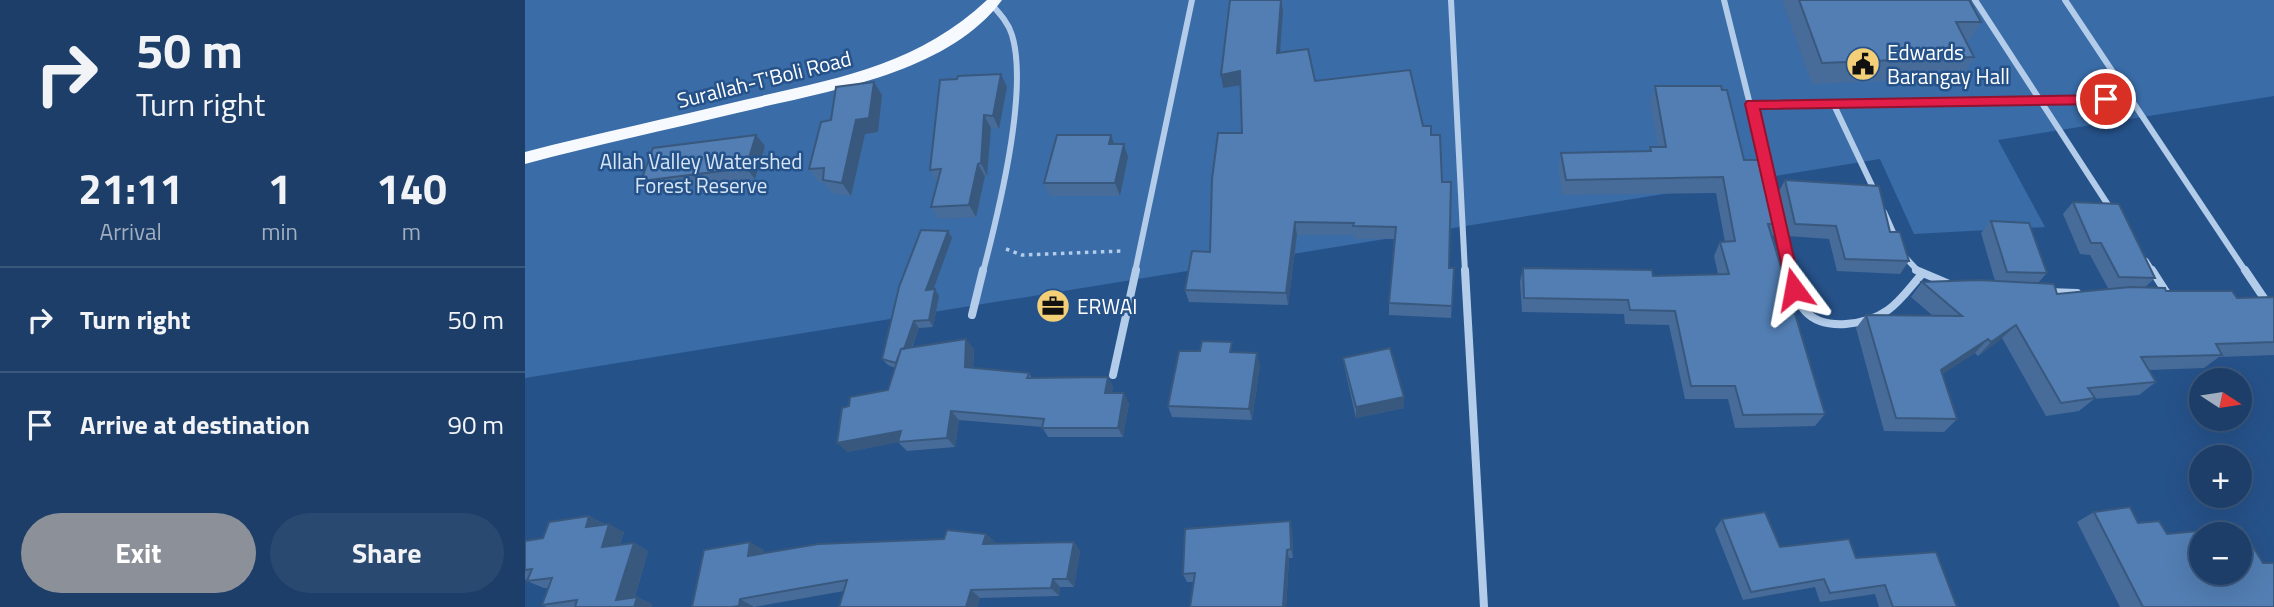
<!DOCTYPE html>
<meta charset="utf-8">
<style>
:root{--surface:#1c3e68;--page:#294971;--text:#f1f3f6;--muted:#a0aec0;--line:#3a577c;--accent:#8c9099}
body{margin:0;font-family:"Titillium Web",sans-serif;background:var(--page);color:var(--text);height:100vh;display:flex;flex-direction:column;font-size:26px;white-space:nowrap}
*{box-sizing:border-box;margin:0}
p{font-size:23px;color:var(--muted)}
.icon{flex:none;width:38px;height:38px;fill:none;stroke:currentColor;stroke-width:2;stroke-linecap:round;stroke-linejoin:round}
.map{position:relative;flex:1;overflow:hidden}
.side{display:flex;flex-direction:column;background:var(--surface);width:525px}
.side>*{flex:none}
.hud{background:#1c3e68;color:var(--text);overflow:hidden}
.needle{width:46px;rotate:102deg}
.fabs{position:absolute;left:1664px;top:368px;display:grid;gap:14px}
.fabs a{display:grid;place-items:center;width:63px;height:63px;border-radius:50%;background:var(--surface);box-shadow:0 7px 28px #0002,0 0 0 2px var(--line);font-size:35px}
.pin{position:absolute;display:grid;place-items:center;width:60px;height:60px;color:#fff;margin:-30px;border:4px solid #fff;border-radius:50%;box-shadow:0 2px 7px #0007}
.me{position:absolute;width:77px;margin:-38px;rotate:347deg;stroke-linejoin:round;filter:drop-shadow(0 0 5px #0008)}
.turn{display:flex;align-items:center;gap:24px;height:147px;padding:0 21px;font-size:32px}
.turn .icon{width:91px;height:91px;stroke-width:2.5}
.turn b{display:block;font-size:49px;line-height:60px}
.eta{display:flex;justify-content:space-evenly;align-items:center;height:119px;text-align:center}
.eta b{font-size:42px;font-weight:700;line-height:49px}
.action{display:flex;gap:14px;margin-top:auto;padding:14px 21px}
.action a{flex:1;height:80px;border-radius:42px;background:var(--accent);color:#fff;font-size:28px;font-weight:700;line-height:80px;text-align:center}
.action a+a{background:var(--page);color:var(--text)}
ul{padding:0;list-style:none}
li{display:flex;align-items:center;gap:21px;height:105px;padding:0 21px;border-top:2px solid var(--line)}
li div{flex:1}
li b{display:block;font-size:26px}
li em{font-style:normal}
main{display:flex;flex:1;min-height:0}
.map>svg:first-child{display:block}
</style>
<main>
<section class="side">
<div class="hud">
<div class="turn"><svg class="icon" aria-label="right" viewBox="0 0 24 24"><path d="M7 20v-9h11M14 6l5 5-5 5"/></svg><div><b>50 m</b>Turn right</div></div>
</div>
<div class="eta">
<div><b>21:11</b><p>Arrival</p></div>
<div><b>1</b><p>min</p></div>
<div><b>140</b><p>m</p></div>
</div>
<ul>
<li><svg class="icon" aria-label="right" viewBox="0 0 24 24"><path d="M7 20v-9h11M14 6l5 5-5 5"/></svg><div><b>Turn right</b></div><em>50 m</em></li>
<li><svg class="icon" aria-label="arrive" viewBox="0 0 24 24"><path d="M6 21V4h12l-3 4 3 4H6"/></svg><div><b>Arrive at destination</b></div><em>90 m</em></li>
</ul>
<div class="action"><a>Exit</a><a>Share</a></div>
</section>
<div class="map">
<svg width="1749" height="607" viewBox="0 0 1749 607">
<rect width="100%" height="100%" fill="#26528a"/>
<!-- green -->
<path fill="#3a6ca7" d="M0 0H1749V96L1473 140 1520 227 1389 234 1355 159 0 378Z"/>
<g fill="none" stroke-linecap="round" stroke-linejoin="round">
<!-- path -->
<path stroke="#b3ccea" stroke-width="3.5" stroke-dasharray="3.5 4.5" stroke-linecap="butt" d="M481 249 497 255 597 251"/>
<!-- street-far1 -->
<path stroke="#b3ccea" stroke-width="6" d="M926 0 940 272
M1199 0 1245 185
M1450 0 1587 211
M1540 0 1721 272
M1308 103 1351 194
M1227 104 1604 99
M1359 212 1371 239
M1253 221 1263 272
M1379 256 1394 272
M1621 261 1628 272
M458 272C473 214 504 91 487 35 483 22 474 13 466 4
M610 272 667 0"/>
<!-- street -->
<path stroke="#b3ccea" stroke-width="8" d="M940 270 959 607
M1263 270C1266 284 1270 300 1280 311 1299 332 1342 325 1363 310 1376 301 1386 286 1397 274
M1391 270 1424 284
M1627 270 1643 295
M1720 270 1749 313
M1522 292 1552 293
M447 315 458 270
M588 375 611 270"/>
<!-- primary -->
<path fill="#f6fafe" fill-rule="evenodd" d="M462 0H477C422 75 297 92 212 113 142 130 70 145 0 164V152C72 133 146 118 219 100 309 79 392 66 462 0Z"/>
</g>
<!-- wall -->
<path fill="#476c9a" d="M705 0H757L758 10 755 53 790 81 898 126 906 135 917 182 924 268H929L926 318 864 315V303L869 239H829V235H772L763 305 664 302 660 290 685 252 717 133 715 85 698 88Z
M1257 0H1444L1456 22 1442 44 1449 57 1436 78 1287 84Z
M476 74 482 87 474 129 466 128 462 176H460L451 217 414 219 406 207 412 183 405 170Z
M1130 86 1240 177 1259 221 1251 236 1246 235 1300 414 1290 426 1210 428 1203 399H1160L1144 325 1100 324 1099 314 997 312 995 282 998 268 1128 276 1193 274 1189 256 1195 242H1200L1191 193 1037 195 1033 168 1036 153 1124 151 1125 147H1133L1125 102Z
M357 95 353 132 340 134 326 196 307 193 299 182H294L284 169 306 120Z
M586 135 589 144 603 157 595 196H525L519 183Z
M240 146 230 179 126 191 116 181Z
M1260 180 1365 232 1384 261 1375 274 1312 271 1304 239 1263 236 1253 193Z
M1548 202 1630 278 1619 288 1641 291 1712 298 1749 297V355L1694 357 1679 368 1624 370 1631 382 1614 395 1569 399 1554 411 1521 416 1477 338 1453 356 1450 353 1417 374 1432 419 1419 432 1359 431 1331 328 1341 315 1408 316 1386 297 1397 282 1470 281 1456 233 1466 221 1522 273 1512 284 1532 294 1593 288H1583L1565 255 1555 254 1538 214Z
M423 231 427 238 408 289 414 296 408 327 394 328 387 348 449 349 448 368 504 373 507 378 583 377 588 387 586 393 604 403 598 437H523L517 427 434 420 430 447 382 451 373 442 322 452 324 406 363 390 370 368 363 365 357 359Z
M818 358 879 397V408L831 418 820 370Z
M735 365 727 420 647 417 643 406Z
M1569 512 1642 534 1749 607H1595L1552 522Z
M64 516 79 524 99 532 95 545 109 543 123 551 110 597H112L127 604 126 607H22L17 605 23 588H19L2 581 3 579 0 580V541L18 538Z
M1197 519 1255 547 1432 607H1354L1350 594 1295 602 1290 587 1218 600 1190 529Z
M767 530 768 558H764L761 607H665L669 582H662L658 574Z
M461 534 470 542 469 544 549 542 555 551 549 587H535L534 596 455 598 452 607H314L319 591 229 607H167L239 550 238 554 419 539Z"/>
<!-- shaded-wall -->
<path fill="#39587d" d="M756 0 758 10 754 67 752 53Z
M715 71 717 85 698 88 696 75Z
M476 74 482 87 474 129 468 116Z
M349 82 357 95 353 132 340 134 326 196 317 183 331 120Z
M459 115 466 128 462 176 456 163Z
M231 135 240 146 230 179 221 168Z
M586 135 591 149 584 144Z
M599 144 603 157 595 196 590 183Z
M453 164 460 176 451 217 444 205Z
M770 222 772 235 763 305 761 293Z
M423 231 427 238 406 296 401 290Z
M410 289 414 296 408 327 404 320Z
M389 321 394 328 378 370 373 364Z
M1491 325 1477 338 1453 356 1466 342Z
M441 339 449 349 447 377 440 367Z
M1463 339 1450 353 1404 383 1416 370Z
M732 353 735 365 727 420 724 409Z
M583 377 588 387 585 403 580 393Z
M599 393 604 403 598 437 593 428Z
M879 397V408L831 418V407Z
M426 411 434 420 430 447 422 438Z
M376 431 385 440 322 452 312 443Z
M64 516 80 525 61 527Z
M765 521 767 530 768 558 766 549Z
M84 524 99 532 92 555 77 547Z
M461 534 470 542 466 552 458 544Z
M225 542 239 550 236 565 223 556Z
M549 542 555 551 549 587 542 579Z
M109 543 123 551 107 607 91 600Z
M762 550 764 558 761 607H758Z
M528 579 535 587 534 596 526 588Z
M446 590 455 598 452 607H441Z
M112 597 127 604 126 607H109Z
M215 599 229 607H216L214 606Z"/>
<!-- building -->
<path fill="#527eb3" stroke="#39587d" stroke-width="2" fill-rule="evenodd" d="M705 0H756L752 53 783 49 790 81 885 70 898 126H906V135H915L917 182H926L924 268H929L927 306 864 303 871 227 828 226 829 223 770 222 761 293 660 290 667 251 685 252 687 179 693 133H717L715 71 696 75Z
M1274 0H1444L1456 22H1431L1449 57 1297 63Z
M476 74 468 116 459 115 456 163 453 164 444 205 406 207 416 169 405 170 415 80 432 79 433 76Z
M349 82 344 118 331 120 317 183 298 180 299 168 284 169 296 122 306 120 311 87Z
M1130 86H1196L1197 90H1202L1219 160H1236L1240 177H1249L1259 221 1249 220 1250 224H1243L1300 414 1218 415 1210 386H1166L1150 311 1105 310 1103 300 999 298 998 268 1127 270 1128 276 1204 274 1195 242 1210 241 1198 177 1041 180 1036 153 1126 151 1125 147H1141Z
M231 135 221 168 116 181 128 148Z
M532 135H586L584 144H599L590 183H519Z
M1260 180 1354 186 1365 232H1375L1384 261 1320 259 1311 226 1270 224Z
M1548 202 1594 204 1630 278 1594 277 1576 243H1566Z
M1466 221 1504 223 1522 273 1482 272Z
M396 230 423 231 401 290 410 289 404 320 389 321 379 349H376L371 363 357 359 374 287Z
M1454 280 1529 284 1532 294 1605 287 1640 288 1641 291H1707L1712 298 1749 297V342L1691 344 1697 355 1616 357 1631 382 1563 388 1570 398 1536 403 1491 325 1466 342 1463 339 1416 370 1432 419 1371 418 1341 315 1437 316 1397 282Z
M441 339 440 367 504 373 502 378 583 377 580 393H599L593 428H517L519 419 426 411 422 438 373 442 376 431 312 443 317 408 324 406 325 397 363 390 376 349Z
M677 341 707 342 705 352 732 353 724 409 643 406 654 351H675Z
M865 348 879 397 831 407 818 358Z
M1605 507 1613 523 1634 521 1642 534 1716 527 1738 563H1749V607H1618L1569 512ZM1676 534H1715V572H1676Z
M1240 512 1255 547 1324 539 1331 558 1411 552 1432 607H1368L1360 585 1305 593 1299 579 1226 592 1197 519Z
M64 516 61 527 84 524 77 547 109 543 91 600 112 597 109 607H50L52 600 17 605 27 578 2 581 7 569 0 570V541L18 538 24 522Z
M765 521 766 549 762 550 758 607H665L670 573 658 574 660 529Z
M422 530 461 534 458 544 549 542 542 579H528L526 588 446 590 441 607H314L322 580 215 599 214 606 207 607H167L179 550 225 542 223 556 293 544 419 539Z"/>
<!-- route -->
<path fill="#e11d48" stroke="#92132f" stroke-width="2" d="M1581 95 1588 99 1581 104 1235 109 1276 289 1274 293H1263L1220 104 1222 101Z"/>
<!-- icons -->
<defs>
<g id="civic-disc" transform="scale(1.75)"><circle r="9.5" fill="#f3cf78" stroke="#26528a"/><path d="M-.6-6.5H3V-4.5H.6V-3L4-1V1h2V6H-6V1h2V-1L-.6-3ZM-1.2 2.5V6h2.4V2.5Z" fill="#111"/></g>
<g id="office-disc" transform="scale(1.75)"><circle r="9.5" fill="#f3cf78" stroke="#26528a"/><path d="M-6-3h4V-5.5h4V-3h4V5H-6ZM-1-4.5V-3h2v-1.5ZM-6 0V1H6V0Z" fill="#111"/></g>
</defs>
<g fill-rule="evenodd">
<use href="#civic-disc" x="1338" y="64"/>
<use href="#office-disc" x="528" y="306"/>
</g>
<g text-anchor="middle" dominant-baseline="central" stroke-width="5" stroke-linejoin="round" paint-order="stroke">
<!-- poi labels -->
<g font-size="21" fill="#fff" stroke="#26528a" text-anchor="start">
<text x="1362" y="52">Edwards<tspan x="1362" dy="24">Barangay Hall</tspan></text>
<text x="552" y="306">ERWAI</text>
</g>
<!-- street labels -->
<g font-size="21" fill="#fff" stroke="#26528a">
<text transform="translate(239 79) rotate(-14)">Surallah-T'Boli Road</text>
</g>
<!-- park labels -->
<g font-size="21" fill="#d7e6f7" stroke="#26528a">
<text x="176" y="161">Allah Valley Watershed<tspan x="176" dy="24">Forest Reserve</tspan></text>
</g>
</g>
</svg>
<div class="fabs">
<a><svg class="needle" viewBox="-14 -14 28 28"><path d="M0-13l5 13h-10z" fill="#e53935"/><path d="M0 13l5-13h-10z" fill="#a0aec0"/></svg></a>
<a>+</a>
<a>−</a>
</div>
<div class="pin" style="left:1581px;top:99px;background:#d93025"><svg class="icon" aria-label="arrive" viewBox="0 0 24 24"><path d="M6 21V4h12l-3 4 3 4H6"/></svg></div>
<svg class="me" style="left:1269px;top:289px" viewBox="-20 -20 40 40"><path d="M0-17L14 15 0 8-14 15z" fill="#e11d48" stroke="#fff" stroke-width="4"/></svg>
</div>
</main>
